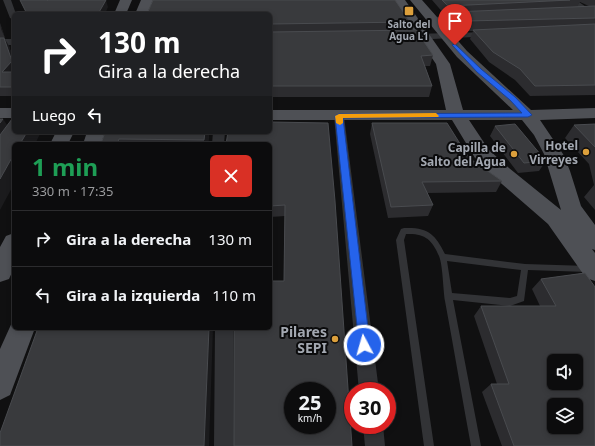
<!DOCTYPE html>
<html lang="es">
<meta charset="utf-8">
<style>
:root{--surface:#0c0c0d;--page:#151516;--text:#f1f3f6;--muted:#9a9b9d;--line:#2c2c2e}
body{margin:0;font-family:"Noto Sans",sans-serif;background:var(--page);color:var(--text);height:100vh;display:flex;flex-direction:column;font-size:15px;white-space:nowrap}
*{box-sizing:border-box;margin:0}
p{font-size:13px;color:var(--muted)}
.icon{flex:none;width:22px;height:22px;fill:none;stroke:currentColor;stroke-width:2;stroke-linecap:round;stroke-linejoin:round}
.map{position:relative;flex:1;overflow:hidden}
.panel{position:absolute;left:12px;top:142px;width:260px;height:188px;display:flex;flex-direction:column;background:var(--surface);border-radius:6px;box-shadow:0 2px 6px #0003,0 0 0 1px var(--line)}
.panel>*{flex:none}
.banner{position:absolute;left:12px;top:12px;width:260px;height:122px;border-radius:6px;box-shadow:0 2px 6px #0003,0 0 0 1px var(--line);background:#202124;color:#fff;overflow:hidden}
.buttons{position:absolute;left:547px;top:354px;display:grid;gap:8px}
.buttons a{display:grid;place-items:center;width:36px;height:36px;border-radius:6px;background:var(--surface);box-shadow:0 2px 6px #0003,0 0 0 1px var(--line);font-size:20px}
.speed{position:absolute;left:284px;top:382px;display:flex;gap:8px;font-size:20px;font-weight:700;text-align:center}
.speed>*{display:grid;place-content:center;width:52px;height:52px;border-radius:50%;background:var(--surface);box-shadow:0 2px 6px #0003,0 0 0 1px var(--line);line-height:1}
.speed small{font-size:10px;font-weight:400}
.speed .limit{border:6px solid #d22;background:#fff;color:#111}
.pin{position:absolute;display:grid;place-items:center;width:34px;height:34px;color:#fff;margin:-41px -17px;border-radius:50% 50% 50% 0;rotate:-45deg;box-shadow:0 0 4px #0007}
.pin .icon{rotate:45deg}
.me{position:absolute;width:44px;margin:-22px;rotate:354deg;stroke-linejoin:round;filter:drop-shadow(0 0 3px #0008)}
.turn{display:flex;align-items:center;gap:14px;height:84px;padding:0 20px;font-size:18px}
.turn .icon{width:52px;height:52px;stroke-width:2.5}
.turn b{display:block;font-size:28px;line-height:34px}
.then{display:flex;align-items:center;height:38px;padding:0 20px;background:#0003;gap:8px;font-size:15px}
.round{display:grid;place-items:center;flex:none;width:42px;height:42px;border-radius:6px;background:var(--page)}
.head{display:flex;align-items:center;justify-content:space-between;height:68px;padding:0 20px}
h1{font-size:24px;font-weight:700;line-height:30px;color:#1e9e55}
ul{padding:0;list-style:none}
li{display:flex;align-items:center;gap:12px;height:56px;padding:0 20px;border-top:1px solid var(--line)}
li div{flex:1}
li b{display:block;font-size:15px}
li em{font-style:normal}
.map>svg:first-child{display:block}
</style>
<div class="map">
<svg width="595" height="446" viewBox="0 0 595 446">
<rect width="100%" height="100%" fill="#101011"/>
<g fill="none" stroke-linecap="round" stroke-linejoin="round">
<!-- service -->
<path fill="#323336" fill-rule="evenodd" d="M404 228C428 227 435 234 445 254L525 264 588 266 591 267 592 269 591 271 588 272 528 270 524 301 510 306 453 300 481 446H471C462 398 454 349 445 301 443 289 443 266 439 256 432 239 424 233 406 234L404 240 434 446H424L396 240 401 229ZM447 261 521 270 517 296 510 298 452 293Z"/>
<!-- minor -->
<path fill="#323336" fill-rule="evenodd" d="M3 0H11L16 14H14V20L10 18Z
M567 0H576L595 13V19Z
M471 16H474V20L432 21 428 19 432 17Z
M491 32 495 34 494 36 412 40 408 37 412 34Z
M0 39H14V45H0Z
M339 113 344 116 379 391H359L334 116Z
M213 132H225L224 144H212Z
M215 328H233L234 446H214Z
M363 425H383L385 446H365Z"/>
<!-- primary -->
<path fill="#4e5055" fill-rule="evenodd" d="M120 0H132L126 14H114Z
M141 0H153L147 14H135Z
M393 0H405L450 64 463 110H513L457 57 410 0H422L467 51 531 110 595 108V118L540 120 563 154 570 171 581 206 595 225V250L592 249 595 253V281L586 278 548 224 495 178 475 158 452 120H270V110H446L436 64ZM469 120H522L534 135 544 154 561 210 509 168 489 150Z
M0 108H14V118H0Z
M56 132H74L68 144H50Z
M87 132H105L101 144H83Z
M14 233V268L9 279 0 282V247L6 236Z
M14 318V328H35L10 395 0 400V349Z"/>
</g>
<!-- wall -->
<path fill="#2c2c2f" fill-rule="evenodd" d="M432 0H595V95L530 96 515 80 489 62 470 39 473 31H462L459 30 451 22 453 14 445 15ZM580 2 591 7H577Z
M270 14 410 22 408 31 433 55 430 66H425L432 86 429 97H270Z
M0 23 5 38H0Z
M0 38H4L9 46 14 61V96H0Z
M328 123 284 281 285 216 270 217V144Z
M372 123 469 158 502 181 496 192 427 193 433 205 428 216 388 218 370 134Z
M595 124V210L584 197 594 185 589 164 565 138 574 125Z
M495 126 546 161 539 171 518 173 490 136Z
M105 132H209V133L208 144H101Z
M585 273 595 446H502L482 392 491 384H497L474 316 481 306H540L532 289 541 279Z"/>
<!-- shaded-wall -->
<path fill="#1b1b1d" d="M106 0 108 7 105 14H98Z
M0 23 5 38 1 29Z
M4 38 9 46 14 61V74L2 72Z
M3 119 12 132 0 147V123Z
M27 132H41L35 144H20Z
M205 132H209L208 144H205L204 140Z
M119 139 121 144H118Z
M14 154V184L0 210V179Z
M209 328H213L209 446H204Z"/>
<!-- building -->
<path fill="#393a3d" stroke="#494b4f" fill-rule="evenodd" d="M20 0H48H47H106L98 14H27Z
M153 0H395L410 22 270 24V14H147Z
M442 0H570L448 6Z
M595 6V18L466 21 462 20 454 12Z
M595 24V85L535 86 520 69 493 52 473 30Z
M416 30 433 55 421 56 432 86H270V32Z
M0 38H4L12 61 2 72H14V87H0Z
M0 119H3L0 123Z
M12 119H14V132H27L20 144H14V154L0 179V135Z
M270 122 328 123 335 201 352 446H234V328H270V281H284L285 205 270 206V144H226L228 132H270ZM293 391H327V425H293Z
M372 123H447L469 158 502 181 422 182 433 205 391 207Z
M515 124 546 161 524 163 495 126Z
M595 124V147L574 125Z
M105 132H205L204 140 119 139 118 144H101Z
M585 273 595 287V446H514L491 384H509L481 306H556L541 279ZM554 361H576V383H554ZM554 405H576V427H554Z
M38 328H209L204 446H0V433Z"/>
<!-- route -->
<path fill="#2563eb" stroke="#184099" d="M455 44 481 69 515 97 532 115 528 117 343 118 370 345 368 349 364 351 360 349 359 345 335 116 339 114 522 113 510 100 477 72 453 46 452 45Z"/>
<!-- slow -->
<path fill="#f59e0b" d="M436 113 439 116 438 117 343 118V123L340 125 336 123 335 116 339 114Z"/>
<!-- markers -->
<g fill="#dda03c" stroke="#0b0b0c" stroke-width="1.5">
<rect x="404" y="6" width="10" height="10" rx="2"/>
<circle cx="586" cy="152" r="4"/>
<circle cx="514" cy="154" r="4"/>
<circle cx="335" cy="339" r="4"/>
</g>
<g text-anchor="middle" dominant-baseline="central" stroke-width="4" stroke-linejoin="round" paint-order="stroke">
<!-- far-poi labels -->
<g font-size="10" font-weight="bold" fill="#a3a8b1" stroke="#0b0b0c">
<text x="409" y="24">Salto del<tspan x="409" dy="12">Agua L1</tspan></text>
</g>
<!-- poi labels -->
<g font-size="12" font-weight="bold" fill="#a3a8b1" stroke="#0b0b0c" text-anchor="end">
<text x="578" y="145">Hotel<tspan x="578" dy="14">Virreyes</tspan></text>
<text x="506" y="147">Capilla de<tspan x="506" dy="14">Salto del Agua</tspan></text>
</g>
<!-- near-poi labels -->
<g font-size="14" font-weight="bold" fill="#a3a8b1" stroke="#0b0b0c" text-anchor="end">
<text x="327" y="331">Pilares<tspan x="327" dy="16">SEPI</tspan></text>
</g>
</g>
</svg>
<div class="buttons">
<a><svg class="icon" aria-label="sound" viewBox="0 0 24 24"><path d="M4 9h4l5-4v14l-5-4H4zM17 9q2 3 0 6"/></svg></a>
<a><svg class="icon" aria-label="layers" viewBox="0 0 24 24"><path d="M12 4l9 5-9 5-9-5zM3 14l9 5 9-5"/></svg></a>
</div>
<div class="speed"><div>25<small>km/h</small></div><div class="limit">30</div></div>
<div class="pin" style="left:455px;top:45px;background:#d93025"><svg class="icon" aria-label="arrive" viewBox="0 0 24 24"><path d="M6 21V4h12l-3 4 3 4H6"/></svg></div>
<svg class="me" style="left:364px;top:345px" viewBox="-20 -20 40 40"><circle r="17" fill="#2563eb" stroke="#fff" stroke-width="3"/><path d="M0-11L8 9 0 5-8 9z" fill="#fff"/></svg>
<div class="banner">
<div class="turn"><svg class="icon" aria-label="right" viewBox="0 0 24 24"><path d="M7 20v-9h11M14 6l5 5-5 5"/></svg><div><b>130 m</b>Gira a la derecha</div></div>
<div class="then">Luego<svg class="icon" aria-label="left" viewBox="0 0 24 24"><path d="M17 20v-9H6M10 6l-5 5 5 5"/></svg></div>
</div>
<section class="panel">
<div class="head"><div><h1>1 min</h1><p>330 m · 17:35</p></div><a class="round" style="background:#d93025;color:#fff"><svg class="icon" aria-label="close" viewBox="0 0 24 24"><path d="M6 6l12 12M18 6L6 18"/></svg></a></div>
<ul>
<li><svg class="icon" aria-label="right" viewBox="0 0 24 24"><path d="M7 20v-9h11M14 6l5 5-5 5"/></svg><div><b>Gira a la derecha</b></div><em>130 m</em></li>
<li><svg class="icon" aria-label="left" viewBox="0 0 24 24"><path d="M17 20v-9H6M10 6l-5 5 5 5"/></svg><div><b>Gira a la izquierda</b></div><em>110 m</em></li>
</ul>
</section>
</div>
